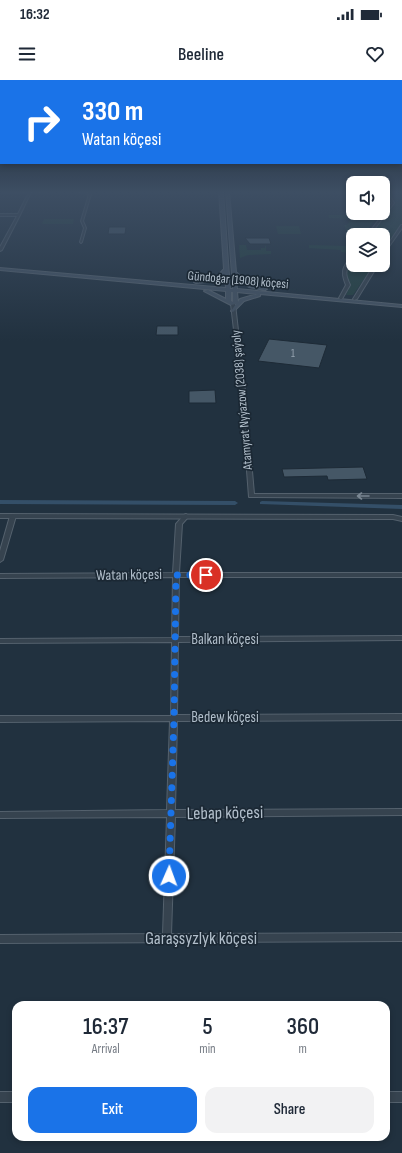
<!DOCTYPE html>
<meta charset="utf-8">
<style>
:root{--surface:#fff;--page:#f2f2f3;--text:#1f2937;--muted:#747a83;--accent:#1a73e8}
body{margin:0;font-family:"Sofia Sans Condensed",sans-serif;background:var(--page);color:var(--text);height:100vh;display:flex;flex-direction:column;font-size:15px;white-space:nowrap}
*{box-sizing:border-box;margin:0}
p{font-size:13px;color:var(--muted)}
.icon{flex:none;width:22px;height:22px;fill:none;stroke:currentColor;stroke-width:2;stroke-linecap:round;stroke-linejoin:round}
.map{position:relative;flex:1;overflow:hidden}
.details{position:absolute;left:12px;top:921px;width:378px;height:140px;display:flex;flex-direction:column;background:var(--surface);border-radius:12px;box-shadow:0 2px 6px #0003}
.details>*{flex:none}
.guide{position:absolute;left:0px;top:0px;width:402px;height:84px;box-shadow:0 2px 6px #0003;background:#1a73e8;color:#fff;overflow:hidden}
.buttons{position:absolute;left:346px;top:96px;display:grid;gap:8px}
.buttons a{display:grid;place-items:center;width:44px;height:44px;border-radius:8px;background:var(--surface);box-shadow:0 2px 6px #0003;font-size:20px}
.pin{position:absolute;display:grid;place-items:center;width:34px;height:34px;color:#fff;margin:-17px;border:2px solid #fff;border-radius:50%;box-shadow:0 1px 4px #0007}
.me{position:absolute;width:44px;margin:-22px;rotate:2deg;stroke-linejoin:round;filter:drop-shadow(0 0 3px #0008)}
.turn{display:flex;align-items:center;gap:14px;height:84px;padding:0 16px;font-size:18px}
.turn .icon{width:52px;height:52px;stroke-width:2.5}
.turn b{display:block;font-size:28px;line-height:34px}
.eta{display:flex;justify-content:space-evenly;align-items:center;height:68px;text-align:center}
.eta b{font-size:24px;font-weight:600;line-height:28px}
.primary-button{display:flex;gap:8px;margin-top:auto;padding:8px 16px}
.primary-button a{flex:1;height:46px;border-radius:12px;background:var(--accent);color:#fff;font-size:16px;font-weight:600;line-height:46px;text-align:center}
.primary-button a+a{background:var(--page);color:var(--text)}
.status{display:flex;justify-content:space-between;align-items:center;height:28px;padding:0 20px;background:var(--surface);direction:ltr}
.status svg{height:11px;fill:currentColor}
header{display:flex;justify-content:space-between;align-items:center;height:52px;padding:0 16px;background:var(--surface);font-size:18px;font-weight:600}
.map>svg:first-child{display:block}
</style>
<div class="status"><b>16:32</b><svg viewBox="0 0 49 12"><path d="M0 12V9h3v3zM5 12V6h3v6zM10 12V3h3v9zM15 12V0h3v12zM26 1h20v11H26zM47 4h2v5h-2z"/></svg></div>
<header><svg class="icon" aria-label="menu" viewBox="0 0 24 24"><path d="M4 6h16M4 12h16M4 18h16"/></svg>Beeline<svg class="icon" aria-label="heart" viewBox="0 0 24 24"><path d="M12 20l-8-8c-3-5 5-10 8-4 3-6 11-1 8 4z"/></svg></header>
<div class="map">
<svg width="402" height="1073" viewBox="0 0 402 1073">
<rect width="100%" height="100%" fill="#21313f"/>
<!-- green -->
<path fill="#234040" d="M388 111H402V143L383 171V155H371L394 123Z
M328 135H354L376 139 363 155H348L344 145H347L351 139 329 138Z
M44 139H74L73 144H42Z
M276 146H299L301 154H278Z
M239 165H246L247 170H261V168H265V166H266V171H271V174L248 175 240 178Z
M309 165 349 166 353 169 350 173 341 172V170L309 168Z
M353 179V185H374L353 215H346L350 206C345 192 344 191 353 179Z
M260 201H283L285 202 286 209 314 212 261 206Z"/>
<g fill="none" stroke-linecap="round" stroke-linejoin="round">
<!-- canal -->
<path fill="#344f68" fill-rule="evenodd" d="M0 420 235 421 238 423 235 425 0 424Z
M262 421 402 425V429L260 424V422Z"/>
</g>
<!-- building -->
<path fill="#455766" stroke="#1d2a36" d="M109 147H126L125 154H108Z
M245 158H269L271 164H250Z
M157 246H178V255H156Z
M269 259 327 265 319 288 258 281Z
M215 310 216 323H189V311Z
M363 387 367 399 328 400 327 396 284 397 282 389Z"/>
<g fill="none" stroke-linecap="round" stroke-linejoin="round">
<!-- minor casing -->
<g stroke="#54616d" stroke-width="2">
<path id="minor" d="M0 111H68L31 112 20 135 2 170 0 171V167L17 136H0V134H18L29 112 0 113Z
M74 111H76L91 114 83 141 86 148 82 162 81 163 80 162 84 148 81 141 89 114Z
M385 111H387L394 123 370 155H367L392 123Z
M401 145H402V148L383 175V172Z
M352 175H353C353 179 351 181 349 185 344 192 347 198 350 205L342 219H340L339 218 346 205C340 191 343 187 352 175Z
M374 185H378L357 219 354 220 353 219Z
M13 434 16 436 3 480 0 482V471L10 436Z
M186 434 189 436 182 444 179 493H402V497H179L178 557 402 556V560L178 562 177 635 402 634V640L177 641 175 730 402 729V735L175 737 171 854 402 853V861L0 863V855L163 854 167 737 0 738V732L167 730 170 641 0 642V636H171L172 562 0 563V559L172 558 173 497 0 498V494L173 493 176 444 184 435Z
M0 1012H16V1022H0Z
M386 1012H402V1022H386Z"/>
</g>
<!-- tertiary casing -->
<g stroke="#54616d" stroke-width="2">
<path id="tertiary" d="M233 223 235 224 245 311 254 414H402V418L249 417 241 311 231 224Z
M0 434 393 435 402 437V441L393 439 0 438Z"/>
</g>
<!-- secondary casing -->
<g stroke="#54616d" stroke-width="2">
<path id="secondary" d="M219 111H223L230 209H233L226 111H229L236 192 248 203 267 209 265 210 249 207 236 198 237 209 402 225V227L260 214V216L244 221 233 232 231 231 236 224 231 225 204 211 208 210 226 219V211L0 190V188L226 208 225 194 218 201 196 203 194 202 215 199 224 189ZM231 212H233V222L231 221ZM237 212 257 214 240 219 238 222Z"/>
</g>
<!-- minor -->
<use href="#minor" fill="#36434f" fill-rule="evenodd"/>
<!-- tertiary -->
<use href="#tertiary" fill="#36434f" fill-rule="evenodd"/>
<!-- secondary -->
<use href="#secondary" fill="#435262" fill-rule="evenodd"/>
</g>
<!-- one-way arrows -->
<defs><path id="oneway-shaft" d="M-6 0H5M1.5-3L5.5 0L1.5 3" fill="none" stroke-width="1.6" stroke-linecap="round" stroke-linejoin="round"/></defs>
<use stroke="#7a8793" href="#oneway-shaft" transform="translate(363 416) rotate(-180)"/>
<!-- sky -->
<linearGradient id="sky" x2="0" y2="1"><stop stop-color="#121b23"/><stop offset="0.43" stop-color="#3d4e63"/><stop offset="1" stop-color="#3d4e63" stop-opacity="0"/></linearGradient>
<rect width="402" height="261" fill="url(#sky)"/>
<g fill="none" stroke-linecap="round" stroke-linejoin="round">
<!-- route -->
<path stroke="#1a73e8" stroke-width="7" stroke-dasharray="0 12.6" d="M169 796 174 637 176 495H206"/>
</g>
<g text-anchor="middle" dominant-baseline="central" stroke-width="3.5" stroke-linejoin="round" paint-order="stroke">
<!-- far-number labels -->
<g font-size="11" fill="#96a4b1">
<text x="293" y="273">1</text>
</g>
<!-- far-street labels -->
<g font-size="13" fill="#b1beca" stroke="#1b2834">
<text transform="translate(238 200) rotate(5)">Gündogar (1908) köçesi</text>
<text transform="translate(242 320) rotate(-95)">Atamyrat Nyýazow (2038) şaýoly</text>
</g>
<!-- street labels -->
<g font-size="15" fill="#b1beca" stroke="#1b2834">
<text transform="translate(129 495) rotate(-1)">Watan köçesi</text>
<text x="225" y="559">Balkan köçesi</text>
<text x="225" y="637">Bedew köçesi</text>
</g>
<!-- near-street labels -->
<g font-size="18" fill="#b1beca" stroke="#1b2834">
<text transform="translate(225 733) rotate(-1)">Lebap köçesi</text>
<text x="201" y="858">Garaşsyzlyk köçesi</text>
</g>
</g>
</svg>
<div class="buttons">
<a><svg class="icon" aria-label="sound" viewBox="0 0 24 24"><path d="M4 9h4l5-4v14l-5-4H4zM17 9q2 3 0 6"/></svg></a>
<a><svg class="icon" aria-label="layers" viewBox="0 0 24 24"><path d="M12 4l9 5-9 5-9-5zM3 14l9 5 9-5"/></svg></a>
</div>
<div class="pin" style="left:206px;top:495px;background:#d93025"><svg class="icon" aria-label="arrive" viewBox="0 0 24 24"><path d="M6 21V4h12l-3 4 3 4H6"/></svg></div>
<svg class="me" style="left:169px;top:796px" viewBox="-20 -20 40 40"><circle r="17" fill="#1a73e8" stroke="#fff" stroke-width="3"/><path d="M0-11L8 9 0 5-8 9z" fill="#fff"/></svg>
<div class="guide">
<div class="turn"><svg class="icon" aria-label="right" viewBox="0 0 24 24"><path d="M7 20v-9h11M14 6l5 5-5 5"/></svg><div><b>330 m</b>Watan köçesi</div></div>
</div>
<section class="details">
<div class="eta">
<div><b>16:37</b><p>Arrival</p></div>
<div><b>5</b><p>min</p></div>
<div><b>360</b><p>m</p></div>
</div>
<div class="primary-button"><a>Exit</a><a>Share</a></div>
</section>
</div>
